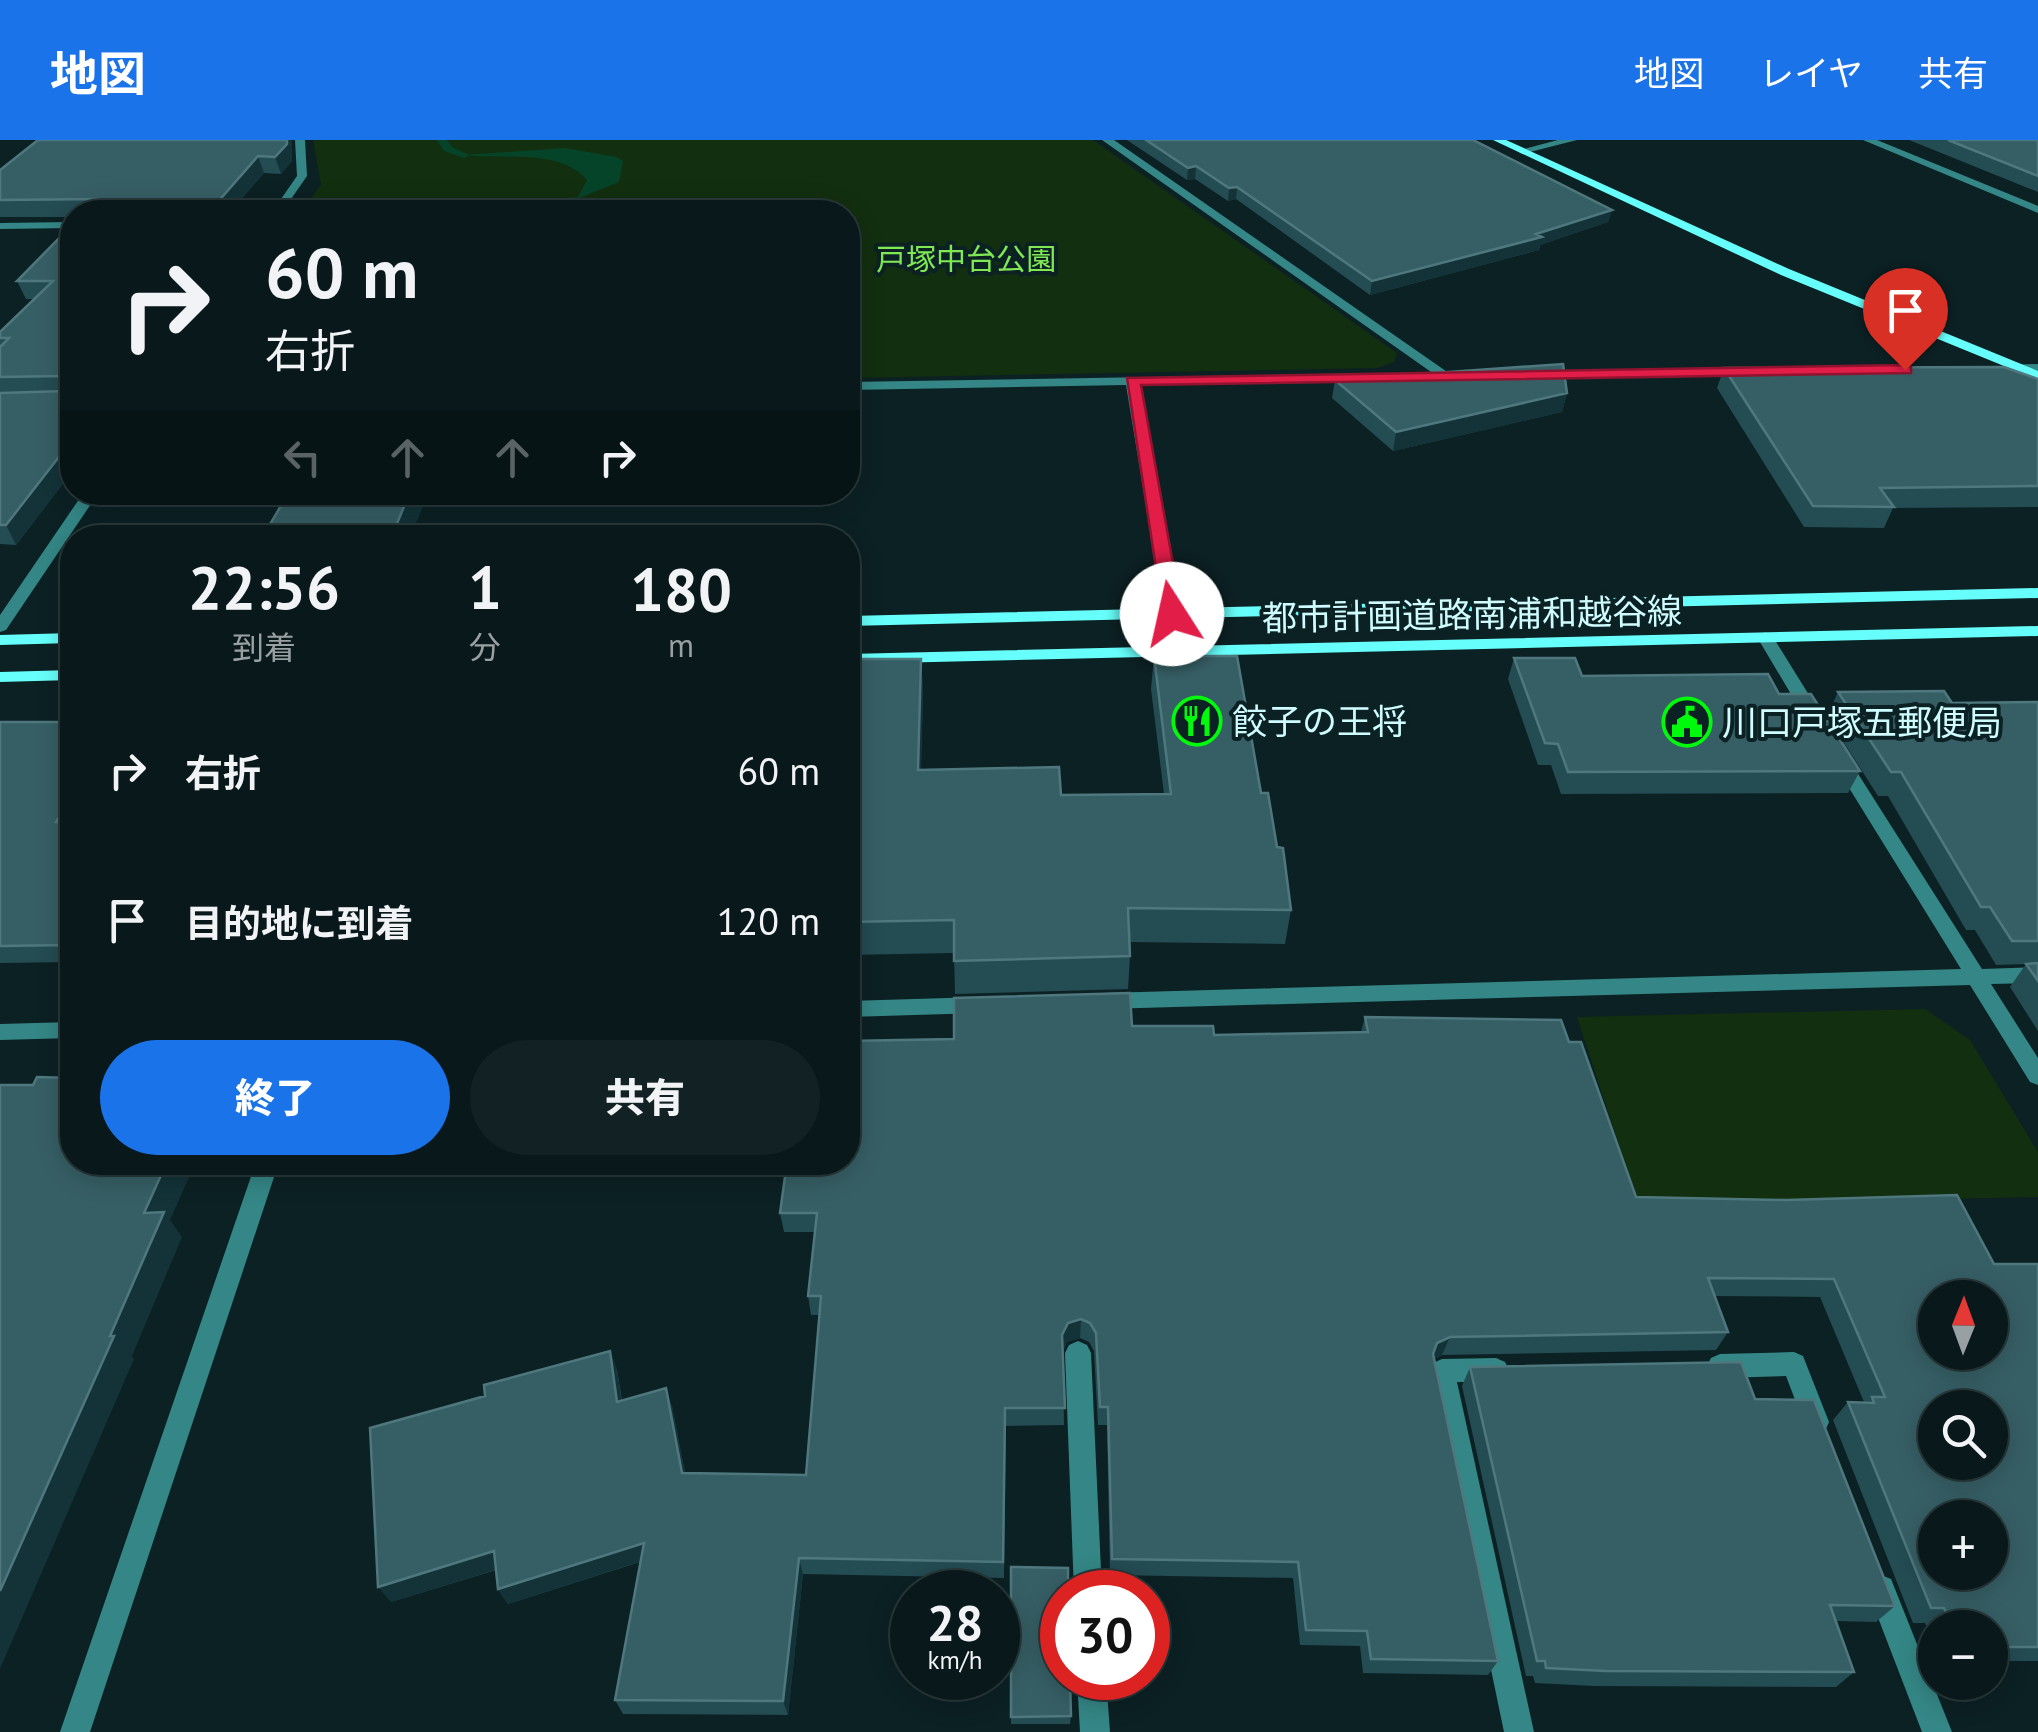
<!DOCTYPE html>
<html lang="ja">
<meta charset="utf-8">
<style>
:root{--surface:#09191b;--page:#122224;--text:#f1f3f6;--muted:#99a0a3;--line:#29383a;--accent:#1a73e8}
body{margin:0;font-family:"PT Sans","Noto Sans JP",sans-serif;background:var(--page);color:var(--text);height:100vh;display:flex;flex-direction:column;font-size:38px;white-space:nowrap}
*{box-sizing:border-box;margin:0}
p{font-size:32px;color:var(--muted)}
.icon{flex:none;width:55px;height:55px;fill:none;stroke:currentColor;stroke-width:2;stroke-linecap:round;stroke-linejoin:round}
.map{position:relative;flex:1;overflow:hidden}
.sheet{position:absolute;left:60px;top:385px;width:800px;height:650px;display:flex;flex-direction:column;background:var(--surface);border-radius:40px;box-shadow:0 5px 25px #0003,0 0 0 2px var(--line)}
.sheet>*{flex:none}
.guide{position:absolute;left:60px;top:60px;width:800px;height:305px;border-radius:40px;box-shadow:0 5px 25px #0003,0 0 0 2px var(--line);background:#09191b;color:var(--text);overflow:hidden}
.needle{width:65px;rotate:1deg}
.controls{position:absolute;left:1918px;top:1140px;display:grid;gap:20px}
.controls a{display:grid;place-items:center;width:90px;height:90px;border-radius:50%;background:var(--surface);box-shadow:0 5px 25px #0003,0 0 0 2px var(--line);font-size:50px}
.speed{position:absolute;left:890px;top:1430px;display:flex;gap:20px;font-size:50px;font-weight:700;text-align:center}
.speed>*{display:grid;place-content:center;width:130px;height:130px;border-radius:50%;background:var(--surface);box-shadow:0 5px 25px #0003,0 0 0 2px var(--line);line-height:1}
.speed small{font-size:25px;font-weight:400}
.speed .limit{border:15px solid #d22;background:#fff;color:#111}
.pin{position:absolute;display:grid;place-items:center;width:85px;height:85px;color:#fff;margin:-102px -42px;border-radius:50% 50% 50% 0;rotate:-45deg;box-shadow:0 0 10px #0007}
.pin .icon{rotate:45deg}
.me{position:absolute;width:110px;margin:-55px;rotate:350deg;stroke-linejoin:round;filter:drop-shadow(0 0 8px #0008)}
.turn{display:flex;align-items:center;gap:35px;height:210px;padding:0 40px;font-size:45px}
.turn .icon{width:130px;height:130px;stroke-width:2.5}
.turn b{display:block;font-size:70px;line-height:85px}
.lanes{display:flex;align-items:center;height:95px;padding:0 40px;background:#0003;justify-content:center;gap:50px;direction:ltr}
.lanes .off{opacity:.35}
.eta{display:flex;justify-content:space-evenly;align-items:center;height:170px;text-align:center}
.eta b{font-size:60px;font-weight:800;line-height:70px}
.primary-button{display:flex;gap:20px;margin-top:auto;padding:20px 40px}
.primary-button a{flex:1;height:115px;border-radius:60px;background:var(--accent);color:#fff;font-size:40px;font-weight:800;line-height:115px;text-align:center}
.primary-button a+a{background:var(--page);color:var(--text)}
ul{padding:0;list-style:none}
li{display:flex;align-items:center;gap:30px;height:150px;padding:0 40px}
li div{flex:1}
li b{display:block;font-size:38px}
li em{font-style:normal}
header{display:flex;align-items:center;gap:60px;box-sizing:border-box;height:140px;padding:0 50px;background:var(--accent);color:#fff}
header strong{font-size:48px}
nav{display:flex;gap:55px;margin-inline-start:auto;font-size:35px}
.map>svg:first-child{display:block}
</style>
<header>
<strong>地図</strong>
<nav><a>地図</a><a>レイヤ</a><a>共有</a></nav>
</header>
<div class="map">
<svg width="2038" height="1592" viewBox="0 0 2038 1592">
<rect width="100%" height="100%" fill="#0c2124"/>
<!-- green -->
<path fill="#122f0f" d="M313 0H1093L1397 213 1394 222 1377 228 848 238V72H302L321 44Z
M1925 869 1970 900 2038 1012V1057L1639 1066 1577 877Z"/>
<!-- water -->
<path fill="#06442a" d="M565 8 617 17 623 21 619 42 577 59 587 40C560 8 501 20 464 15Z"/>
<g fill="none" stroke-linecap="round" stroke-linejoin="round">
<!-- stream -->
<path fill="#06442a" fill-rule="evenodd" d="M437 0H447L452 7 469 15 464 18 444 11Z
M573 57 583 59 555 72H541Z"/>
<!-- lane -->
<path fill="#348786" fill-rule="evenodd" d="M1078 1201 1087 1205 1091 1213 1102 1452H1074L1065 1213 1069 1205Z
M1077 1538H1106L1110 1592H1080Z"/>
<!-- street -->
<path fill="#348786" fill-rule="evenodd" d="M295 0H305L307 36 282 72H272L297 36Z
M1102 0H1114L1453 236 1441 239Z
M1558 0H1577L1522 14 1517 11Z
M1863 0H1877L2038 66V73Z
M72 82V88L0 89V83Z
M2038 224V232L2004 233 1997 229 2004 225Z
M1755 229V235L1750 236 1539 239 1532 235 1539 231Z
M1390 233 1397 237 1395 240 1139 245 1180 474 1172 479 1164 474 1126 245 848 250V242Z
M84 352H99L6 490 0 492V475Z
M1765 492 1773 497 1822 576 1819 580H1807L1804 576 1757 497Z
M1842 616 1848 618 1982 829 2038 827V843L1991 844 2038 918V945L2030 942 1970 845 1105 869 1098 867 1095 861 1098 855 1105 853 1961 829 1833 622Z
M981 857 988 859 991 865 988 871 981 873 848 877V861Z
M72 882V898L0 900V884Z
M256 1022H279L90 1592H60Z
M1794 1212 1803 1216 1829 1282 1825 1291 1816 1294 1807 1291 1786 1236 1720 1238 1711 1234 1707 1226 1711 1218 1720 1214Z
M1496 1218 1505 1222 1509 1230 1505 1238 1496 1242H1457L1534 1592H1504L1429 1231 1433 1223 1442 1219Z
M1881 1435 1891 1439 1952 1592H1922L1867 1449 1871 1439Z"/>
<!-- secondary -->
<path fill="#66fffb" fill-rule="evenodd" d="M1493 0H1506L1789 129 2038 231V240L1781 135Z
M2038 448V458L848 486V476Z
M2038 486V496L848 524V514Z
M72 493V503L0 505V495Z
M72 530V540L0 542V532Z"/>
</g>
<!-- wall -->
<path fill="#244c53" d="M292 0V21L281 34 264 33 230 72H72V77H0V30Z
M1127 0H1473L1612 70 1608 82 1540 105 1539 110 1370 155 1236 59 1228 61 1195 39 1187 40Z
M1909 0H2038V52Z
M72 85V332L16 405 0 404V192L34 159H26L17 141Z
M1724 228 2038 239V367L1893 368 1884 388 1804 387 1717 248Z
M1335 240 1567 253 1562 272 1393 311 1332 258Z
M1154 516 1261 653 1277 707 1291 770 1285 804 1130 802V816L1128 849 955 854 954 813 848 815V519H921L923 552 921 630 1061 655 1164 654 1151 549Z
M1514 518 1582 536 1779 554 1860 631 1848 653 1561 654 1551 625H1538L1508 539Z
M1838 552 1952 563 2038 562V891L2010 847 2026 824 1996 825 1975 790H1966L1888 656H1878L1827 576Z
M0 582H72V824L71 822 0 823Z
M1365 877 1569 902 1636 1057 1994 1124H2038V1521H1990V1488H1935V1508L1925 1483H1913L1833 1280 1848 1262H1864L1820 1157 1715 1156 1728 1192 1716 1210 1442 1215 1434 1219 1498 1521 1488 1535 1363 1533 1360 1506 1300 1505 1293 1438 1110 1435 1107 1285H1098L1094 1211 1089 1202 1080 1198 1067 1202 1063 1211 1064 1285 1006 1286 1004 1438 803 1434 788 1575 623 1574 615 1560 640 1422 508 1464 498 1449 496 1430 391 1462 617 1229 622 1260 672 1266 685 1333 806 1335 820 1175H811L808 1156 815 1092H784L780 1073 954 899 1132 886 1214 895 1361 892Z
M1470 1227 1755 1259 1895 1466 1876 1482 1836 1481 1854 1532 1836 1547 1594 1546 1535 1543 1533 1536H1526L1462 1246Z
M1011 1427 1071 1576 1070 1584H1011Z"/>
<!-- shaded-wall -->
<path fill="#133338" d="M287 0H292V21L281 34 275 17Z
M258 16 264 33 230 72H209Z
M1196 26 1195 39 1187 40 1188 28Z
M1237 47 1236 59 1228 61 1229 48Z
M1612 70 1608 82 1540 105 1539 110 1370 155 1372 141 1536 94Z
M1567 253 1562 272 1393 311 1396 292Z
M72 300V332L16 405 6 385Z
M410 352H429L410 398H391Z
M921 519 923 552 920 664 918 630Z
M72 655V689L56 682Z
M167 1022H196L170 1080 182 1097 132 1216 134 1219 0 1529V1451L144 1073Z
M1081 1179 1080 1198 1067 1202 1061 1213 1062 1195 1068 1183Z
M1450 1197 1442 1215 1430 1221 1437 1203Z
M610 1211 617 1229 624 1279 617 1262Z
M666 1248 672 1266 688 1350 682 1333Z
M644 1403 651 1418 508 1464 498 1449Z
M494 1411 504 1427 391 1462 378 1447Z
M799 1418 803 1434 788 1575 783 1561Z"/>
<!-- building -->
<path fill="#365f65" stroke="#4e787e" stroke-width="2.5" fill-rule="evenodd" d="M38 0H287V4L275 17 258 16 209 72H85L98 59 0 60V30Z
M1146 0H1473L1612 70 1536 94 1542 97 1372 141 1237 47 1229 48 1196 26 1188 28Z
M1948 0H2038V36Z
M72 85V300L6 385H0V253L66 251 67 240 63 236 0 237V207L9 198H0V192L53 141H17Z
M1563 224 1567 253 1396 292 1335 240Z
M2004 227 2038 239V346L1880 348 1894 367 1813 366 1724 228Z
M289 352H410L391 398H262Z
M1154 516H1237L1261 653H1268L1277 707 1283 708 1291 770 1128 768 1130 816 954 821V780L848 782V519H921L918 630 1059 627 1061 655 1171 654Z
M1514 518H1575L1582 536 1768 534 1779 554H1811L1860 631 1568 632 1558 604 1545 603Z
M1944 551 1952 563 2038 562V801H2012L1990 767H1981L1901 632H1891L1838 552Z
M0 582H72V655L56 682H72V814H65L70 805 0 806Z
M2038 823V841L2026 824Z
M1130 853 1132 886H1213L1214 895 1368 892 1365 877 1561 880 1569 902H1581L1636 1057 1786 1060 1957 1055 1994 1124H2038V1507H1990V1488H1952L1944 1468H1931L1848 1262 1874 1263 1872 1257H1885L1834 1139 1708 1138 1728 1192 1450 1197 1437 1203 1433 1214 1498 1521 1371 1519 1367 1491 1306 1490 1298 1422 1112 1419 1108 1267H1100L1096 1193 1090 1183 1081 1179 1068 1183 1062 1195 1065 1268H1005L1003 1422 799 1418 783 1561 615 1560 644 1403 498 1449 494 1411 378 1447 370 1288 485 1256 484 1245 610 1211 617 1262 666 1248 682 1333 806 1335 821 1156H808L817 1073H780L787 1022H848V901L954 899V858ZM1935 1158H1990V1212H1935ZM1935 1268H1990V1322H1935ZM1935 1378H1990V1432H1935Z
M37 937 72 938V1022H167L144 1073 164 1072 110 1196H114L0 1451V945H33Z
M1741 1222 1755 1259 1814 1260 1895 1466 1830 1465 1854 1532 1606 1531 1546 1528 1545 1521H1537L1470 1227Z
M1011 1427 1068 1428V1452H1062V1538H1070L1071 1576 1011 1577Z"/>
<!-- route -->
<path fill="#e11d48" stroke="#92132f" stroke-width="2.5" d="M1905 225 1911 227V233L1141 245 1182 474 1172 480 1163 474 1127 238Z"/>
<!-- icons -->
<defs>
<g id="restaurant-ring" transform="scale(2.5)"><circle r="9.5" fill="#0c2124" stroke="#00fa0c" stroke-width="1.5"/><path d="M-5-6h1v4h1v-4h1v4h1v-4h1v5L-1.5 .5V6h-2V.5L-5-1ZM5-6V6H3V1.5H1.5Q1.5-4 5-6Z" fill="#00fa0c"/></g>
<g id="civic-ring" transform="scale(2.5)"><circle r="9.5" fill="#0c2124" stroke="#00fa0c" stroke-width="1.5"/><path d="M-.6-6.5H3V-4.5H.6V-3L4-1V1h2V6H-6V1h2V-1L-.6-3ZM-1.2 2.5V6h2.4V2.5Z" fill="#00fa0c"/></g>
</defs>
<g fill-rule="evenodd">
<use href="#restaurant-ring" x="1197" y="581"/>
<use href="#civic-ring" x="1687" y="582"/>
</g>
<g text-anchor="middle" dominant-baseline="central" stroke-width="8" stroke-linejoin="round" paint-order="stroke">
<!-- far-park labels -->
<g font-size="30" fill="#80e852" stroke="#0c2124">
<text x="966" y="118">戸塚中台公園</text>
</g>
<!-- street labels -->
<g font-size="35" fill="#cffcff" stroke="#0c2124">
<text transform="translate(1472 474) rotate(-1)">都市計画道路南浦和越谷線</text>
</g>
<!-- poi labels -->
<g font-size="35" fill="#cffcff" stroke="#0c2124" text-anchor="start">
<text x="1232" y="581">餃子の王将</text>
<text x="1722" y="582">川口戸塚五郵便局</text>
</g>
</g>
</svg>
<div class="controls">
<a><svg class="needle" viewBox="-14 -14 28 28"><path d="M0-13l5 13h-10z" fill="#e53935"/><path d="M0 13l5-13h-10z" fill="#99a0a3"/></svg></a>
<a><svg class="icon" aria-label="search" viewBox="0 0 24 24"><circle cx="10" cy="10" r="6"/><path d="M15 15l6 6"/></svg></a>
<a>+</a>
<a>−</a>
</div>
<div class="speed"><div>28<small>km/h</small></div><div class="limit">30</div></div>
<div class="pin" style="left:1905px;top:230px;background:#d93025"><svg class="icon" aria-label="arrive" viewBox="0 0 24 24"><path d="M6 21V4h12l-3 4 3 4H6"/></svg></div>
<svg class="me" style="left:1172px;top:474px" viewBox="-20 -20 40 40"><circle r="19" fill="#fff"/><path d="M0-13L10 11 0 6-10 11z" fill="#e11d48"/></svg>
<div class="guide">
<div class="turn"><svg class="icon" aria-label="right" viewBox="0 0 24 24"><path d="M7 20v-9h11M14 6l5 5-5 5"/></svg><div><b>60 m</b>右折</div></div>
<div class="lanes"><svg class="icon off" aria-label="left" viewBox="0 0 24 24"><path d="M17 20v-9H6M10 6l-5 5 5 5"/></svg><svg class="icon off" aria-label="ahead" viewBox="0 0 24 24"><path d="M12 20V5M6 11l6-6 6 6"/></svg><svg class="icon off" aria-label="ahead" viewBox="0 0 24 24"><path d="M12 20V5M6 11l6-6 6 6"/></svg><svg class="icon" aria-label="right" viewBox="0 0 24 24"><path d="M7 20v-9h11M14 6l5 5-5 5"/></svg></div>
</div>
<section class="sheet">
<div class="eta">
<div><b>22:56</b><p>到着</p></div>
<div><b>1</b><p>分</p></div>
<div><b>180</b><p>m</p></div>
</div>
<ul>
<li><svg class="icon" aria-label="right" viewBox="0 0 24 24"><path d="M7 20v-9h11M14 6l5 5-5 5"/></svg><div><b>右折</b></div><em>60 m</em></li>
<li><svg class="icon" aria-label="arrive" viewBox="0 0 24 24"><path d="M6 21V4h12l-3 4 3 4H6"/></svg><div><b>目的地に到着</b></div><em>120 m</em></li>
</ul>
<div class="primary-button"><a>終了</a><a>共有</a></div>
</section>
</div>
